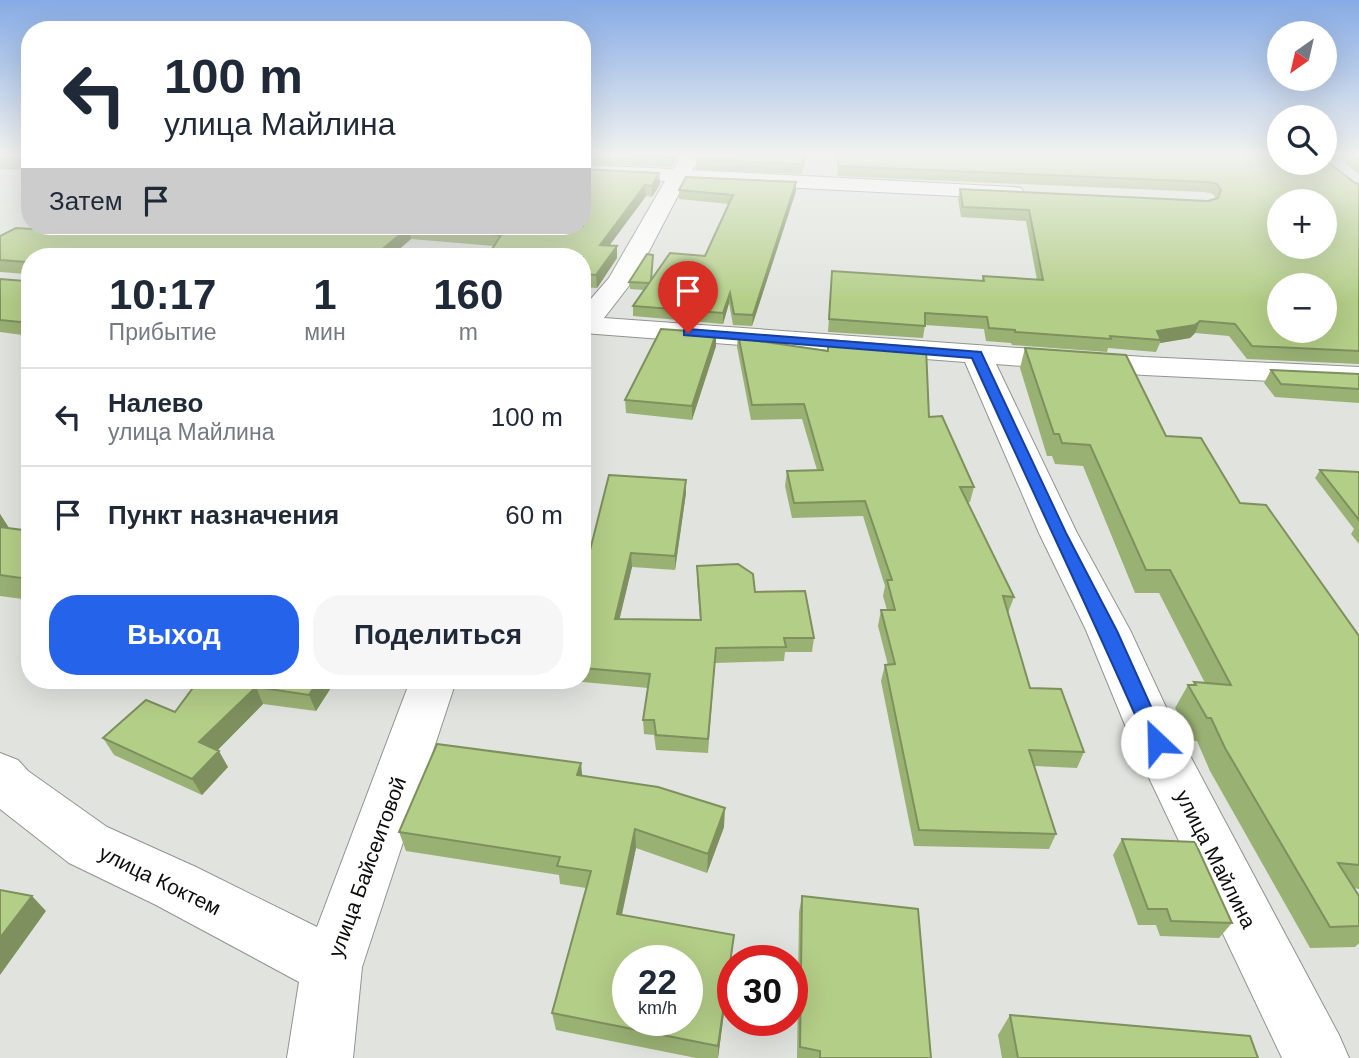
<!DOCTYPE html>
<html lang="ru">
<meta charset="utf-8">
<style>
:root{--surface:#fff;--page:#f6f6f7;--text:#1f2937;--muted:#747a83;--line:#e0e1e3;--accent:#2563eb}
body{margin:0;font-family:Arial,sans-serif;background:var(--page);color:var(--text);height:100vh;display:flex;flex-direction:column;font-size:26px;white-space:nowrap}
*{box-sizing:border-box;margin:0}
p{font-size:23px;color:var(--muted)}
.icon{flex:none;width:38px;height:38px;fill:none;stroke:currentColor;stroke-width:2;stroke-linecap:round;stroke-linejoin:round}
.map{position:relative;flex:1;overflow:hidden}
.details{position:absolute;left:21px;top:248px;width:570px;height:441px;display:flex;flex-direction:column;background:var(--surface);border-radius:28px;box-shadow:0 7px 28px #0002}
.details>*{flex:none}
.top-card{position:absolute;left:21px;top:21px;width:570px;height:214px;border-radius:28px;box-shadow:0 7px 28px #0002;background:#fff;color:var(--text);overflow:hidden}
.needle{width:46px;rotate:214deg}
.fabs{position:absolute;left:1267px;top:21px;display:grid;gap:14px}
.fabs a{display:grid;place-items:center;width:70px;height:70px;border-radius:50%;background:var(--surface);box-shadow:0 7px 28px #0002;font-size:35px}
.speed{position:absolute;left:612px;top:945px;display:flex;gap:14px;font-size:35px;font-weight:700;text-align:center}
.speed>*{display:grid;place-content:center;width:91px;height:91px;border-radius:50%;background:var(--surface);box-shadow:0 7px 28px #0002;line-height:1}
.speed small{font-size:18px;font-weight:400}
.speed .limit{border:10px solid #d22;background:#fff;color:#111}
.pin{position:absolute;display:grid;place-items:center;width:60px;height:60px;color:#fff;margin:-72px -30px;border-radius:50% 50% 50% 0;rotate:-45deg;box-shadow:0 0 7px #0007}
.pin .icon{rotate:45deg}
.me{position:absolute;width:77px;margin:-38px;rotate:336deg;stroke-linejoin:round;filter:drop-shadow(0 0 5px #0008)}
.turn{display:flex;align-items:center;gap:24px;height:147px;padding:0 28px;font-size:32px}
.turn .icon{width:91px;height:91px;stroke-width:2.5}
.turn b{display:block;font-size:49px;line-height:60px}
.then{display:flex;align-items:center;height:66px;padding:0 28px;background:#0003;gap:14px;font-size:26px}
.eta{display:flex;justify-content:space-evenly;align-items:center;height:119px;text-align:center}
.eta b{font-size:42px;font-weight:700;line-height:49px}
.primary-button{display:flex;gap:14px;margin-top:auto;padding:14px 28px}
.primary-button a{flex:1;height:80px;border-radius:28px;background:var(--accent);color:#fff;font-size:28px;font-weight:700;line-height:80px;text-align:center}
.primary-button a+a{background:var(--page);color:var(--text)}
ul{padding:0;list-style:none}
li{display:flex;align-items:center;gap:21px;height:98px;padding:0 28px;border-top:2px solid var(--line)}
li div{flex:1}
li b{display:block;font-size:26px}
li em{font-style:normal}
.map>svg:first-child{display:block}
</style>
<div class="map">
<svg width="1359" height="1058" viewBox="0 0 1359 1058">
<rect width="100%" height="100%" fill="#e1e4de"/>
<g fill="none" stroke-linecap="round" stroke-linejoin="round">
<!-- minor casing -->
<g stroke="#92948f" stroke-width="2">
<path id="minor" d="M695 154 700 159 692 170 1013 187 1021 188 1024 193 1021 198 1013 199 685 182 635 278 604 318 1144 357 1359 367V385L1144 375 996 364 1077 533 1130 630 1179 735 1339 1035 1349 1058H1282L1132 742 1086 630 1039 533 965 362 583 333V308L609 278 665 181 583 177V165L673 169 683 155Z
M410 681H456L362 967 353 1058H287L299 982 156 905 69 863 0 809V753L18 760 28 771 107 827 196 867 317 927Z"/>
</g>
<!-- minor -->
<use href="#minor" fill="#fff" fill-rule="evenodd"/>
</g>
<!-- wall -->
<path fill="#9ab174" d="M0 154H30V170L0 169Z
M583 154H680L671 167 583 163Z
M698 154H807L801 174 696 170V159Z
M839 154 1359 184V364L1247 359 1229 336 1195 333 1190 338 1160 343 1156 352 1108 348 1107 352 1012 345 1011 343 986 341 984 329 925 325 923 338 828 332 832 271 982 281 983 276 1037 280 1026 221 961 217 958 199 960 189 1208 201 1216 199 1213 194 1204 192 837 176Z
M1331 154H1359V174L1334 155Z
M659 173 660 184 652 197 646 196 609 245 617 258 597 288 583 287V257L494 246 411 239 390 257H30V336L0 332V279L25 281 26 274 0 272V236L103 230Z
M796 182V191L752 326 733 325 729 303 723 324 633 316V306L644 290 630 289 629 282 653 255 651 279 705 256 729 204 679 199V190Z
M738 334 746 339 827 350 828 340 929 417 974 487 970 502 967 503 1014 597 1008 613 1030 688 1084 752 1077 768 1034 766 1056 834 1049 849 914 846 881 681 885 665H888L878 626 881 610H887L883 596 885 586 863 516 792 518 785 486 787 471 817 470 802 419 751 420 737 347Z
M716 346 692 420 626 413 625 400Z
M1025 348 1166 436 1240 503 1359 636V889L1354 888 1359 896V943L1355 947 1310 948 1210 771 1197 741H1194L1175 708 1188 685H1193L1194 682 1205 683 1159 593H1135L1083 466 1055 464 1052 456H1047L1020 368Z
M1271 370 1359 374V403L1275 397 1264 383Z
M1320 470 1359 472V544L1351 534 1354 529 1315 478Z
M686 493 675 570 632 567 619 619 700 620 697 580V566L755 592 814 638 812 652H785L784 661 715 663 708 753 656 750 654 735 644 734 643 720 648 688 572 681H583V578Z
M0 514 9 528 30 531V600L0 596Z
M198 681H350L348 685 334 683 316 711 263 704 217 750 228 767 202 795 114 755 103 738 175 712Z
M582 776 724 827 707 873 636 848 622 915 734 935 718 1058H696L556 1030 552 1013 586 888 560 884 559 875 406 851 399 832Z
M1122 839 1232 923 1219 938 1160 936 1156 925H1138L1113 855Z
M802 896 931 1058H797L799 912Z
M1010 1015 1258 1058H1002L998 1035Z"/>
<!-- shaded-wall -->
<path fill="#7d905e" d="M672 154H680L671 167V157Z
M805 154H807L801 174 802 164Z
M659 173 660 184 652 197V186Z
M796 182V191L752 326 753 315Z
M645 185 646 196 601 257 600 245Z
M409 227 411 239 390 257H373Z
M617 246V258L597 288 596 275Z
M730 293 729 303 723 324V313Z
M1200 321 1195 333 1190 338 1160 343 1161 340 1157 331Z
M716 333V346L692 420V406Z
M686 480V493L675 570V556Z
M0 514 9 528 0 535Z
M631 553 632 567 616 634 615 619Z
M30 570V591L21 578Z
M318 681H333L334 683 316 711 309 695Z
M256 687 263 704 209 759 199 742Z
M219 751 228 767 202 795 192 779Z
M581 763 583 783 577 775Z
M725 808 724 827 707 873 708 854Z
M635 829 636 848 618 932 617 914Z
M32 896 46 911 0 975V938Z
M734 935 732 953 718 1058V1046Z"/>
<!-- building -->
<path fill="#b3ce87" stroke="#7d905e" stroke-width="2" fill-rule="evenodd" d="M0 154H30V160L0 159Z
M623 154H672L671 157Z
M699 154H805L802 164 696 159Z
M839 154H1279V163H1325V160L1355 183 1359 184V351L1252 346 1235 324 1200 321 1195 325 1157 331 1161 340 1110 336 1111 339 1015 332V330L989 328 987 317 925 313V326L829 319 832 271 984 281 983 276 1043 280 1029 210 963 207 960 189 1208 201 1218 198 1221 190 1217 184 1208 182 838 166ZM1279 201H1325V247H1279ZM1279 285H1325V331H1279Z
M1351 154H1359V160Z
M583 169 659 173 652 186 645 185 600 245 617 246 596 275 583 274V257H487L501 235 409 227 373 257H30V323L0 320V279L25 281 26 262 0 260V236L16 228 66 231 73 228 103 230 109 226H583Z
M686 177 796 182 753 315 734 314 730 293 723 313 633 306 670 253 705 256 733 195 679 190Z
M647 254 653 255 651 280 649 283 629 282Z
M661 329 716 333 692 406 625 400Z
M738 334H746L744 339 828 351V340L926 348 929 417 942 416 974 487H960L1014 597 1003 596 1030 688 1061 689 1084 752 1029 750 1056 834 919 830 885 665 895 664 881 610H895L887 580H892L865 501 794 503 787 471 823 470 804 404 752 405Z
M1025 348 1126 355 1166 436 1201 438 1240 503 1266 505 1359 636V865L1338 863 1359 896V926L1330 927 1225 748 1211 718H1207L1188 685H1196L1194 682 1231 685 1170 570H1146L1090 445 1062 443 1059 434H1054Z
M1271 370 1359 374V389L1281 384Z
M1320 470 1359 472V520Z
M609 475 686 480 675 556 631 553 615 619 701 620 697 566 738 564 753 574 755 592 805 591 814 638H784L786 647 716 648 708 739 656 735 654 720H643L650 674 583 668V578Z
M0 527 30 531V570L21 578 0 575Z
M198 681H318L309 695 256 687 199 742 219 751 192 779 103 738 146 700 175 712Z
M437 744 581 763 577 775 658 787 725 808 708 854 635 829 617 914 734 935 718 1046 552 1013 591 871 557 866 560 857 399 832ZM628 961H688V1020H628Z
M1122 839 1195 842 1232 923 1171 921 1167 909H1148Z
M0 890 32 896 0 938Z
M802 896 918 909 931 1058H820V1051L800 1047Z
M1010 1015 1250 1036 1258 1058H1018Z"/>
<!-- sky -->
<linearGradient id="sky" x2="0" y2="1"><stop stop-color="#86abe5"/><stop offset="0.51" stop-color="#f2f3f0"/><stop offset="1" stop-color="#f2f3f0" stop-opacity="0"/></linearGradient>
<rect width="1359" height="303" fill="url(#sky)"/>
<!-- route -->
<path fill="#2563eb" stroke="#184099" stroke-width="2" d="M688 329 981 352 1066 533 1117 631 1167 742 1164 748 1157 751 1150 748 1147 742C1091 613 1030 487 972 358L684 335V330Z"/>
<g text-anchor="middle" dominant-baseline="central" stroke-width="6" stroke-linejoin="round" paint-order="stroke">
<!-- near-street labels -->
<g font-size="21" fill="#0d0e0c" stroke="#fff">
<text transform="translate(1216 859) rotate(63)">улица Майлина</text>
<text transform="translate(367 867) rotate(-70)">улица Байсеитовой</text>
<text transform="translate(160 880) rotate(26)">улица Коктем</text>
</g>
</g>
</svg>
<div class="fabs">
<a><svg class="needle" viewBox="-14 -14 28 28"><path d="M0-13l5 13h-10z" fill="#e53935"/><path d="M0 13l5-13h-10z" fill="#747a83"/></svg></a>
<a><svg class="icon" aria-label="search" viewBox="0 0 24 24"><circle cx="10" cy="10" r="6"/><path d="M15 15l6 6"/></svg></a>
<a>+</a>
<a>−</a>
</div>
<div class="speed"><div>22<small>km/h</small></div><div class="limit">30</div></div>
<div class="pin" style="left:688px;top:333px;background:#d93025"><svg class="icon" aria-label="arrive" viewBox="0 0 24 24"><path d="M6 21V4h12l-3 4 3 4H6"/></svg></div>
<svg class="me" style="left:1157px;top:742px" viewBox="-20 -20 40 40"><circle r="19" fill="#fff"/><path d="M0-13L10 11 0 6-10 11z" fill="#2563eb"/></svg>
<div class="top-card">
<div class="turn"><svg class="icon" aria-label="left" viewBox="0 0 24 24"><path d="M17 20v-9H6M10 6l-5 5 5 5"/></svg><div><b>100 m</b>улица Майлина</div></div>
<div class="then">Затем<svg class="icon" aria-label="arrive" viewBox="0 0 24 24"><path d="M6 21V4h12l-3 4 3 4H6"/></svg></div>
</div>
<section class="details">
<div class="eta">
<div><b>10:17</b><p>Прибытие</p></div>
<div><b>1</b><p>мин</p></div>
<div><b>160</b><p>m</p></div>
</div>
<ul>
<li><svg class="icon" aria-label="left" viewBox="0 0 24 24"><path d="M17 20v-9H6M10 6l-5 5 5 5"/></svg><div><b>Налево</b><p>улица Майлина</p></div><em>100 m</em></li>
<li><svg class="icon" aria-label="arrive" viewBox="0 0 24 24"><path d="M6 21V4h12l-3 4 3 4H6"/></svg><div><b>Пункт назначения</b></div><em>60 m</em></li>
</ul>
<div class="primary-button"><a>Выход</a><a>Поделиться</a></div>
</section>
</div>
